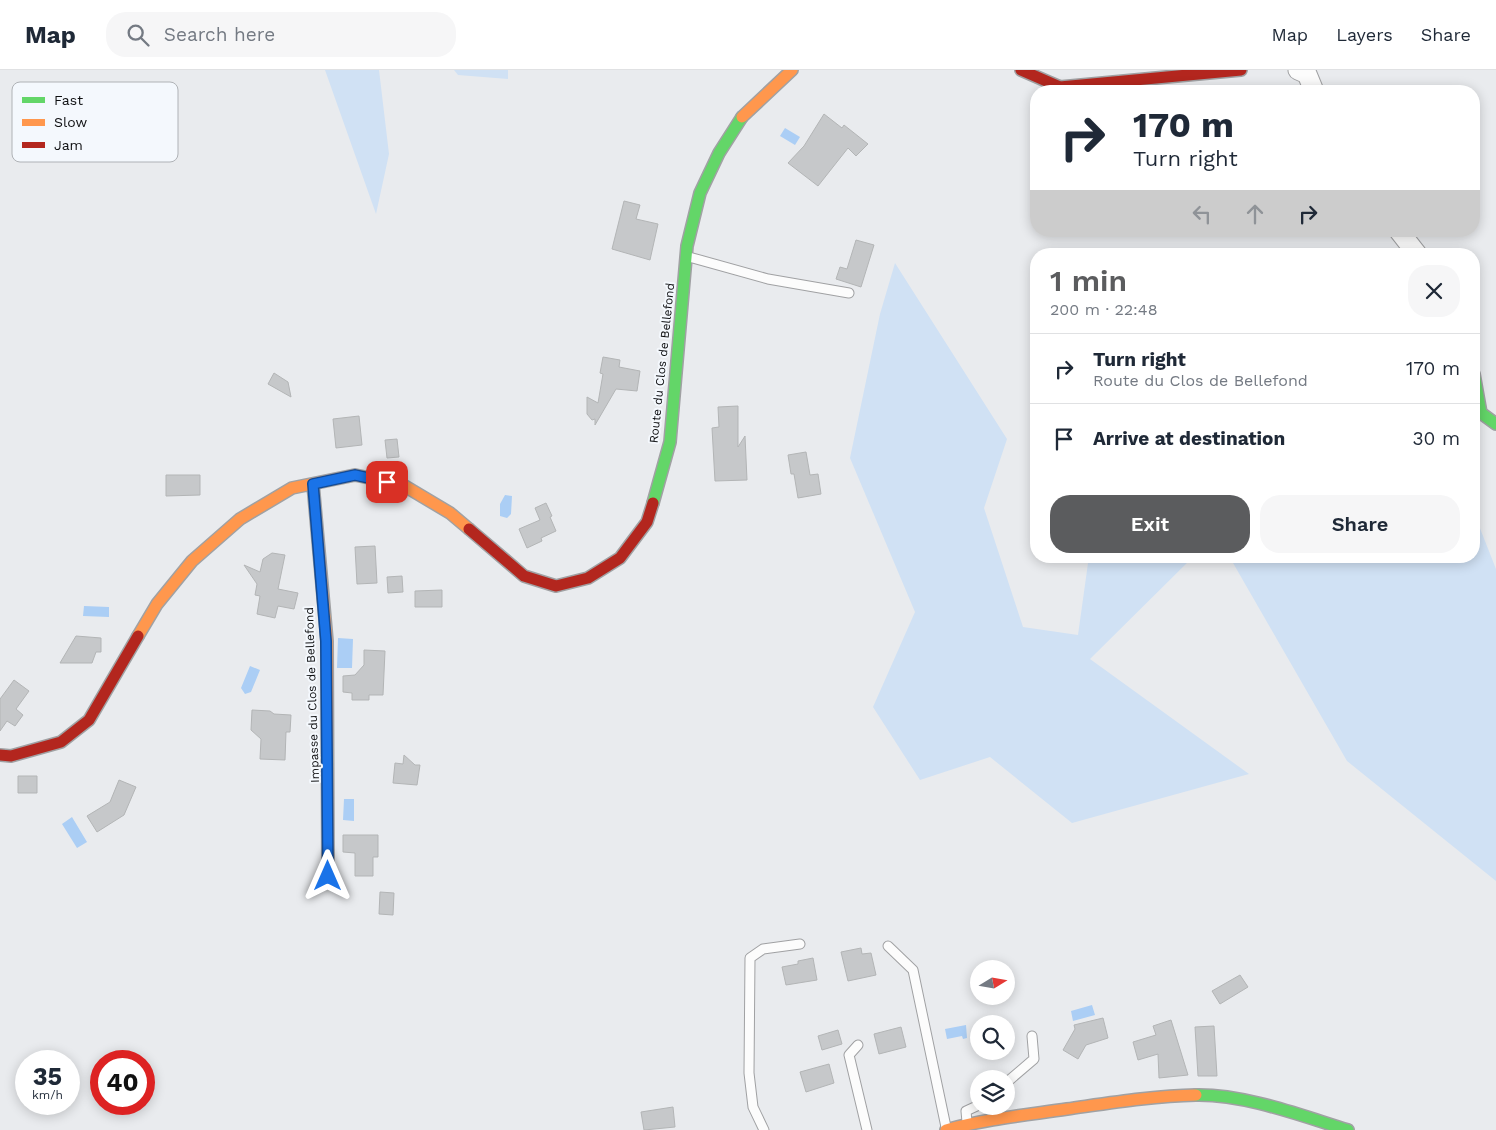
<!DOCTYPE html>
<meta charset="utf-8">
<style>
:root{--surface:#fff;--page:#f6f6f7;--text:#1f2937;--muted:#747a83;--line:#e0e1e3;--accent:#5b5c5e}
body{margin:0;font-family:"Work Sans",sans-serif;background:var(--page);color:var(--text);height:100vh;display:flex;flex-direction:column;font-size:19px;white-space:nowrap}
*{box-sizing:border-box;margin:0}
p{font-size:16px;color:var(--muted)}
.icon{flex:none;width:28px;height:28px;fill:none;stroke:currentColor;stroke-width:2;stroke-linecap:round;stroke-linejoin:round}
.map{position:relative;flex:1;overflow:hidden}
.sheet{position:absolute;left:1030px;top:178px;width:450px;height:315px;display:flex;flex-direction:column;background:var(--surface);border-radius:20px;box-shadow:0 2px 12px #0003}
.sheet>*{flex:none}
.top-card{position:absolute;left:1030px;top:15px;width:450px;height:152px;border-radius:20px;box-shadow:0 2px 12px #0003;background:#fff;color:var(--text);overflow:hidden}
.needle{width:32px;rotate:79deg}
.fabs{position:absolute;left:970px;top:890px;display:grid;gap:10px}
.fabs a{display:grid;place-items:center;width:45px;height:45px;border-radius:50%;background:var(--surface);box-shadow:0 2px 12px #0003;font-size:25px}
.speed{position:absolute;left:15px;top:980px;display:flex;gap:10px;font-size:25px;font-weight:700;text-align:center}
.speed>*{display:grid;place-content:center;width:65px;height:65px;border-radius:50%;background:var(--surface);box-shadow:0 2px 12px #0003;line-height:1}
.speed small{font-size:12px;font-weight:400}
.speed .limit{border:8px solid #d22;background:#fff;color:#111}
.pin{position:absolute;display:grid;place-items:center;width:42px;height:42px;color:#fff;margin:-21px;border-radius:10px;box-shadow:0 2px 8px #0006}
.me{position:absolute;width:55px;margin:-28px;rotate:0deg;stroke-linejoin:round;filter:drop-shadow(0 0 4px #0008)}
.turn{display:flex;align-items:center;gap:18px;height:105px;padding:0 20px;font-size:22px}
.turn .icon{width:65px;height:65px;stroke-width:2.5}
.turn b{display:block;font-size:35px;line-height:42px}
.lanes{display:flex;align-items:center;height:48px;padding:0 20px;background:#0003;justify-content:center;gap:25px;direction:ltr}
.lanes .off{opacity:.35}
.round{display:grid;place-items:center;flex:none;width:52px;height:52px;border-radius:20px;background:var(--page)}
.overview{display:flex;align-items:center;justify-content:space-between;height:85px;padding:0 20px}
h1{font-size:30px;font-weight:600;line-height:38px;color:var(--accent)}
.action{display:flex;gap:10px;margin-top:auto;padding:10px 20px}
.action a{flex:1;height:58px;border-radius:20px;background:var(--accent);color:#fff;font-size:20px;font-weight:600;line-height:58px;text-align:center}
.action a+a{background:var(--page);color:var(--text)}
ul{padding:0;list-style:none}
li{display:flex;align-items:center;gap:15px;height:70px;padding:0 20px;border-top:1px solid var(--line)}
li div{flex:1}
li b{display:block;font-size:19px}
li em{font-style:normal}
header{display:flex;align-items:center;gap:30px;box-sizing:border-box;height:70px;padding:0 25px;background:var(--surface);border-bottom:1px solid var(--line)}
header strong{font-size:24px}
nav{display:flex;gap:28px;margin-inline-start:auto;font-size:18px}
.search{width:350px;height:45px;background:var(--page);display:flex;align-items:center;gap:12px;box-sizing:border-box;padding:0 18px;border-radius:20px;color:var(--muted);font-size:19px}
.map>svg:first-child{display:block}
</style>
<header>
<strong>Map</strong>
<div class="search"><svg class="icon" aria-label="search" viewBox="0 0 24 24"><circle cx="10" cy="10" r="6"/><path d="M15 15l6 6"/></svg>Search here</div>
<nav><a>Map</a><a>Layers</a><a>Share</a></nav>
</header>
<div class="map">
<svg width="1496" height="1060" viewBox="0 0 1496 1060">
<rect width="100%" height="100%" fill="#e9ebee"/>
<!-- green -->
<path fill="#d0e1f4" d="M325 0H379L389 84 376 144Z
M454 0H508V9L458 5Z
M895 193 1007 369 984 438 1023 557 1078 565 1089 486H1194L1090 589 1249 704 1072 753 990 687 920 710 873 637 915 542 850 388 880 244Z
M1474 443 1496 499V811L1347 691 1229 486H1474Z"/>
<!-- water -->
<path fill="#abcef5" d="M785 58 800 67 795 75 780 66Z
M505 425 512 426 511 444 507 448 500 446V434Z
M84 536 109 537V547L83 546Z
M338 568 353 569 352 598H337Z
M250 596 260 600 251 622 245 624 241 618Z
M344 729H354V751L343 750Z
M72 747 87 772 77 778 62 754Z
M1092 935 1095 945 1073 951 1071 941Z
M966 955 967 968 963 969 962 966 947 969 945 959Z"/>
<!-- building -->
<path fill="#c6c8ca" stroke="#b3b5b6" d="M824 44 842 58 844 55 868 74 856 86 848 78 818 116 788 93 804 76Z
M624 131 640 135 636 149 658 154 650 190 612 179Z
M856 170 874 175 861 217 836 209 840 197 847 199Z
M603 287 620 290 619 297 640 301 637 321 616 319 595 355V349L592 350 587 344V327L598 333 603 304 600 303Z
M274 303 288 312 291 327 268 314Z
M738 336V377L745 366 747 410 715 411 712 358 719 357 718 337Z
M359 346 362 375 336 378 333 349Z
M397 369 399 387 387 388 385 370Z
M806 382 810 405 818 404 821 424 798 428 794 404H791L788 385Z
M166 405H200V425L166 426Z
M546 433 552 446 550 447 556 461 541 468 542 471 527 478 519 459 540 450 535 438Z
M375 476 377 513 357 514 355 477Z
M272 483 285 485 278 519 298 523 294 539 278 536 275 548 257 544 260 526 255 525 257 514 244 495 260 502 263 489Z
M402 506 403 522 388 523 387 507Z
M442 520V537H415V521Z
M76 566 101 568V582H96L92 593H60Z
M364 580 385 581 383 625H369V630H352V623L343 622V606L355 605 364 595Z
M14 610 29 621 16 639 23 645 15 656 7 651 0 661V629Z
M252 640 270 641 274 644 291 645 290 662H286L285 690 260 689 261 669 251 660Z
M404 685 415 695H420L417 715 393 713 395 693 403 694Z
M18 706H37V723H18Z
M119 710 136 717 124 745 97 762 87 746 110 732Z
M343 765H378V787H373V806H355V783L343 782Z
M380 822 394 823 393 845 379 844Z
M861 878 862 884 871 883 876 905 848 911 841 882Z
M813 888 817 910 786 915 782 897 798 894V891Z
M1240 905 1248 917 1220 934 1212 921Z
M1103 948 1108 968 1086 975 1078 989 1063 980 1075 959 1074 955Z
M1171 950 1188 1005 1159 1008 1158 984 1138 990 1133 972 1156 965 1153 956Z
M1214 956 1217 1006H1198L1195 957Z
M901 957 906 977 879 984 874 964Z
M838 960 842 974 822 980 818 966Z
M829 994 834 1013 806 1022 800 1002Z
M673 1037 675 1057 644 1060 641 1042Z"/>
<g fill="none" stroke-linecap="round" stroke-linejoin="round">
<!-- lane casing -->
<g stroke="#a0a1a3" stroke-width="11">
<path id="lane" d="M689 187 768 209 849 223
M888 876 913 900 946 1057
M858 975 849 985 867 1060
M1006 1013 1034 989 1032 966
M967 1052 966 1041 979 1035
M764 1060 753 1037 749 1003 750 888 763 879 800 874"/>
</g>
<!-- street casing -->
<g stroke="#a0a1a3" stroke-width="21">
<path id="street" d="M1298 0 1307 4 1314 21
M1399 161 1417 184"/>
</g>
<!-- fast casing -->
<g stroke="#a0a1a3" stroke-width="14">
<path id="fast" d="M1474 304 1481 343 1496 354
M653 433 670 372 687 176 700 123 719 83 742 47
M1196 1025C1245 1024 1302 1046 1348 1060"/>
</g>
<!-- slow casing -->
<g stroke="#a0a1a3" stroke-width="14">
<path id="slow" d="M742 47 792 0
M313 414 327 571 328 806
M138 566 157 534 192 491 240 449 292 418 355 405 403 415 450 443 469 459
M946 1060C985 1049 1026 1045 1067 1039 1110 1033 1153 1026 1196 1025"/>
</g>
<!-- jam casing -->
<g stroke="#a0a1a3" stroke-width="14">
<path id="jam" d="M1021 0 1060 17 1241 0
M469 459 524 506 556 516 588 508 620 488 647 452 653 433
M0 685 11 686 61 672 89 650 138 566"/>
</g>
<!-- lane -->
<use href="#lane" stroke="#fcfcfc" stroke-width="9"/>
<!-- street -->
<use href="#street" stroke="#fcfcfc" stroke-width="19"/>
<!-- fast -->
<use href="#fast" stroke="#63d668" stroke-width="11"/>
<!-- slow -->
<use href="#slow" stroke="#ff974d" stroke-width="11"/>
<!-- jam -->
<use href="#jam" stroke="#b3261e" stroke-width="11"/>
</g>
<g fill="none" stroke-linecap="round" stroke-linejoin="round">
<!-- route casing -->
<g stroke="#114b97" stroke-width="12">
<path id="route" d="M328 806 326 571 313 414 355 405 387 412"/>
</g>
<!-- route -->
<use href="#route" stroke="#1a73e8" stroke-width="9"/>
</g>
<g text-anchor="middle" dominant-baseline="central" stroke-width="4" stroke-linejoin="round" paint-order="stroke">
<!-- street labels -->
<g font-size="12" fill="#0e0f11" stroke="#f4f8fd">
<text transform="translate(662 293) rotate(-84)">Route du Clos de Bellefond</text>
<text transform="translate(312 625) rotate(-92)">Impasse du Clos de Bellefond</text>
</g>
</g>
<!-- legend -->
<rect x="12" y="12" width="166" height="80" rx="8" fill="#f4f8fd" stroke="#afb2b6" stroke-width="1"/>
<rect x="22" y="27" width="23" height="6" fill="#63d668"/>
<rect x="22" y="49" width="23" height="7" fill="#ff974d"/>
<rect x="22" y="72" width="23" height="6" fill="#b3261e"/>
<g font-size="14" fill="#0e0f11">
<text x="54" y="35">Fast</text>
<text x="54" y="57">Slow</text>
<text x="54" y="80">Jam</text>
</g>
</svg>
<div class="fabs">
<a><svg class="needle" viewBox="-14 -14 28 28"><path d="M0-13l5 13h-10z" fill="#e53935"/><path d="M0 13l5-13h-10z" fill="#747a83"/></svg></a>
<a><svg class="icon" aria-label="search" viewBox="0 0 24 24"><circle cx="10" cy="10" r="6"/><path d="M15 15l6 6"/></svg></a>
<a><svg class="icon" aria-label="layers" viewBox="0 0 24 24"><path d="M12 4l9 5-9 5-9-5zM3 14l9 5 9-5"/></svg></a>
</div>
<div class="speed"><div>35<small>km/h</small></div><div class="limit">40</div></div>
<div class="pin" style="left:387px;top:412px;background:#d93025"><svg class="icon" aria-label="arrive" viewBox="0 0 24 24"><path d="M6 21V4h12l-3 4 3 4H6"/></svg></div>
<svg class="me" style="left:328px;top:806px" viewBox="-20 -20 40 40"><path d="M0-17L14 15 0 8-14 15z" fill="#1a73e8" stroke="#fff" stroke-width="4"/></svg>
<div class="top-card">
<div class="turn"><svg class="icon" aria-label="right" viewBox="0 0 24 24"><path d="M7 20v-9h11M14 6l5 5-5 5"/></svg><div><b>170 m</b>Turn right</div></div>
<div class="lanes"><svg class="icon off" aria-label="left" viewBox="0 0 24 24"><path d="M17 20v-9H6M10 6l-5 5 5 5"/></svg><svg class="icon off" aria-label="ahead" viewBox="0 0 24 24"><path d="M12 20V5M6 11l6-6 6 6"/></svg><svg class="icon" aria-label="right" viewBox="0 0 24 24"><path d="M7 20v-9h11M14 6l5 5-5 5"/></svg></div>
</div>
<section class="sheet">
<div class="overview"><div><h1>1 min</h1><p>200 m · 22:48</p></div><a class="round"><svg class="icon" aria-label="close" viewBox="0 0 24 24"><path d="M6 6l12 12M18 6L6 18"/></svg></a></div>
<ul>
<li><svg class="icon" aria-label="right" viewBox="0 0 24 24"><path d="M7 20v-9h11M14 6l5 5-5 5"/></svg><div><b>Turn right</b><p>Route du Clos de Bellefond</p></div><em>170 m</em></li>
<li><svg class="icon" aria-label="arrive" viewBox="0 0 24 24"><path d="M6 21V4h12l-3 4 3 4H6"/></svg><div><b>Arrive at destination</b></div><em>30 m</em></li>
</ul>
<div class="action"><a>Exit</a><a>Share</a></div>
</section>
</div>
